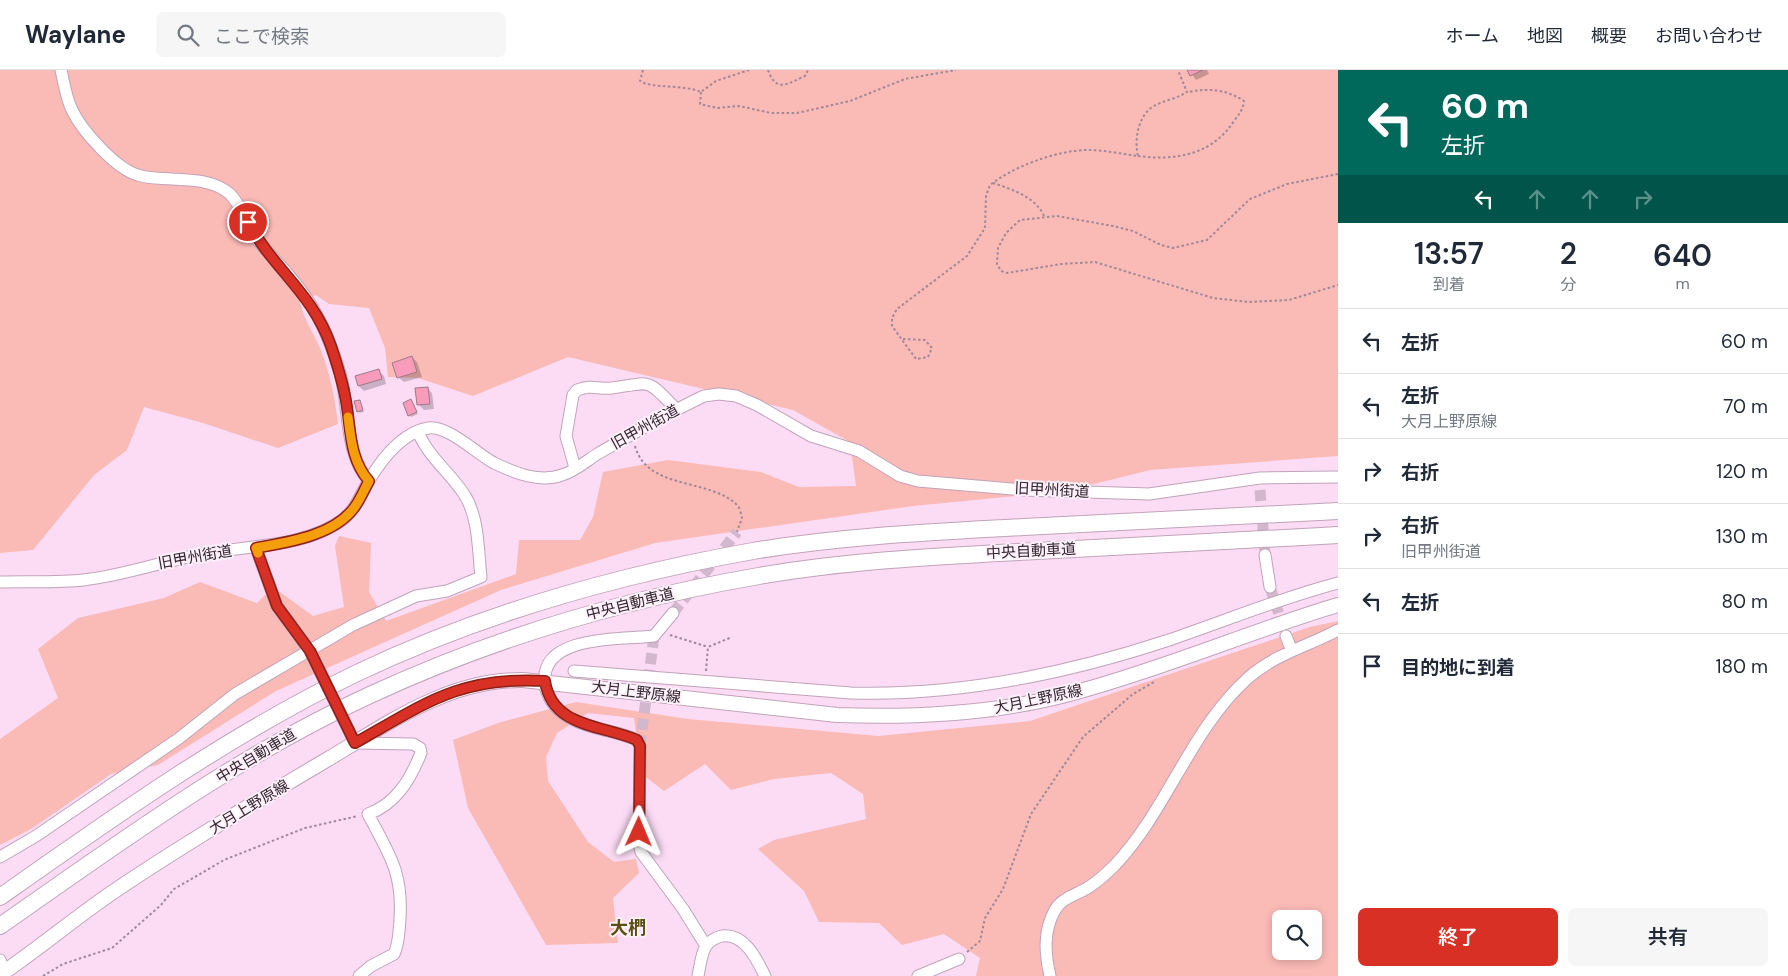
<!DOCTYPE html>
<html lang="ja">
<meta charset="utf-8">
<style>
:root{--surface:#fff;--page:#f6f6f7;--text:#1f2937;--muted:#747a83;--line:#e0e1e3;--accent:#d93025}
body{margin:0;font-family:"DM Sans","Noto Sans JP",sans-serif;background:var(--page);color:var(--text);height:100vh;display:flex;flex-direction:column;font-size:19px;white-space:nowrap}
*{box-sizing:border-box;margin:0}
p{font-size:16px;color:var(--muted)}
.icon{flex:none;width:28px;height:28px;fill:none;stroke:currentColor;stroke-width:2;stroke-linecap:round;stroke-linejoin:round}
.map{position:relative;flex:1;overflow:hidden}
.panel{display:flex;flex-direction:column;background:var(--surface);width:450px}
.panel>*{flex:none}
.top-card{background:#00695c;color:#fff;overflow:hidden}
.buttons{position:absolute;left:1272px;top:840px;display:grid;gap:10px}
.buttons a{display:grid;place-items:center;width:50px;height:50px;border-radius:8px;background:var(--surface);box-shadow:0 2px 8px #0003;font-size:25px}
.pin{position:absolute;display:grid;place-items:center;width:42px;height:42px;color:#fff;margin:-21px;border:2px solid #fff;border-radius:50%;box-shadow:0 1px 5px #0007}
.me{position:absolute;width:55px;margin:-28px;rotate:1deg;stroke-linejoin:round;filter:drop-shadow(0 0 4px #0008)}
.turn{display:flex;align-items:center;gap:18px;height:105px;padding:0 20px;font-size:22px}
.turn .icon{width:65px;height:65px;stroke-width:2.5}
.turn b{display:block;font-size:35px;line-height:42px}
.lanes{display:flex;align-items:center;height:48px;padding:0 20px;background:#0003;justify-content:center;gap:25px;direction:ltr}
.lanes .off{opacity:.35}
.eta{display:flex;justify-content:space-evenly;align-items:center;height:85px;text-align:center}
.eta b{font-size:30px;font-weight:600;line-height:35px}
.button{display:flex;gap:10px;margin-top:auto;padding:10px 20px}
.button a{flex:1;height:58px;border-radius:8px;background:var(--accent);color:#fff;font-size:20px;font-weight:600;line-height:58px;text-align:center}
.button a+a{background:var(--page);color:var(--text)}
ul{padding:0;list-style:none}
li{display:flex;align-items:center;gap:15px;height:65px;padding:0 20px;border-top:1px solid var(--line)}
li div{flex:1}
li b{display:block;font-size:19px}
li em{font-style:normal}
header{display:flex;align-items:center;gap:30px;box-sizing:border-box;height:70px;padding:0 25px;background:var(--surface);border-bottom:1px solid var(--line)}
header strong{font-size:24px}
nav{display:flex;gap:28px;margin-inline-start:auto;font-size:18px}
.search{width:350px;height:45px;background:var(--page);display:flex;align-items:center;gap:12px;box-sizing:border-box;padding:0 18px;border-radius:8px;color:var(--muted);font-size:19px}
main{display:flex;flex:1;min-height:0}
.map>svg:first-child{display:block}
</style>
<header>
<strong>Waylane</strong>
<div class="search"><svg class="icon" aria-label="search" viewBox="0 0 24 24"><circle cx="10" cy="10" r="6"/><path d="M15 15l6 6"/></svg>ここで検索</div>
<nav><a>ホーム</a><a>地図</a><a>概要</a><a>お問い合わせ</a></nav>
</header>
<main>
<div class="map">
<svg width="1338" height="906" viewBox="0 0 1338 906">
<rect width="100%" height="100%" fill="#fcdcf5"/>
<!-- green -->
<path fill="#fabab6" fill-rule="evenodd" d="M0 0H1338V386L1150 400 1066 421 913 436 655 473 501 520 276 621 158 695 111 704 31 759 0 775V669L58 628 38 579 78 548 164 528 200 512 257 533 273 517 313 546 344 537 335 476 339 466 371 473 369 522 386 551 516 504 519 470H580L593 447 603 402 668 390 761 402 799 417 856 416 850 372 793 340 568 287 473 326 418 308 388 307 385 278 369 238 329 234 316 225 300 232C304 250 313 262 320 278 330 303 335 328 338 354L278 378 203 353 144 337 127 380 94 405 33 480 0 483Z
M1338 551V906H976L980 888 944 864 902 875 879 853 819 852 804 821 758 779 774 770 866 749 863 724 831 703 774 709 731 720 705 694 664 721 642 704 634 648 588 643 557 663 546 687 548 711 588 772 614 792 636 789 639 803 613 828 618 873 546 875 468 738 453 670 498 653 576 632 688 649 878 666 1030 651 1310 557ZM1281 849H1314V881H1281Z"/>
<!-- shadow -->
<path fill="#0003" d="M1189 0H1207L1209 4 1196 10Z
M412 287 417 292 422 307 404 312 398 307Z
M379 301 384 306 386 314 364 321 359 316 357 307Z
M427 318 432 323 434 339 424 340 419 335Z
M359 331 364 342 360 343 358 341Z
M411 331 418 344 411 347 409 345Z"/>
<!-- building -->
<path fill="#f99bbb" stroke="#9e7a85" d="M1187 0H1203L1190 6Z
M412 286 417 302 397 308 392 293Z
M379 299 382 309 358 316 355 306Z
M428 317 430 334 417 335 415 318Z
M411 329 417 342 408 346 403 333Z
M360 330 363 340 357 342 354 331Z"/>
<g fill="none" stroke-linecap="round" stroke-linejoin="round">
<!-- minor-tunnel -->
<path stroke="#d3b7cd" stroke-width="11" stroke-dasharray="11 5.5" stroke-linecap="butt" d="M1260 420 1265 485
M1270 517 1284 560
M673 543 737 462
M640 676 654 566"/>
<!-- minor casing -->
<g stroke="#c1a3bb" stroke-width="13">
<path id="minor" d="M61 0C64 13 66 28 72 40 82 61 116 99 138 105 149 109 162 108 172 109 192 110 214 110 230 124 241 135 247 153 255 166 264 180 277 191 287 203 315 235 328 263 340 303 350 338 344 383 369 411
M575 398 566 366 573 325 577 320C593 314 598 320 612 318 653 312 646 308 676 339
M256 478 277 536 310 581
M1265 485 1270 517
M0 512C27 511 56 513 83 510 128 505 171 488 215 482 257 475 304 476 341 451 354 442 360 426 368 412 381 390 401 363 428 358 448 355 477 384 494 393 515 403 539 413 562 405 576 401 587 390 599 383 634 363 668 343 704 326L719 324 736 326 757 335 811 366 859 381 900 406 918 411 1024 420 1149 424 1260 408 1338 407
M673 543 654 566C622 570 539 564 545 614 547 630 558 642 572 649 592 660 616 660 637 670L640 676 639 773 641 782 683 839 706 876
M1286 566 1291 579
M574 601 851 623C960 626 1066 604 1169 570 1225 551 1280 528 1338 513
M355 673 413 674 420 678 421 683C410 710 396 734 368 744 389 784 403 802 400 849 399 861 399 874 394 884L371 896 359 906
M0 787 36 766 178 669 235 624 353 555 416 526 447 521 481 507C478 480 479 447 464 424 449 402 428 386 418 362
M0 890 5 901 3 906
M698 906C700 897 701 884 706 876 709 871 717 867 722 866 745 863 757 890 765 906
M918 906 959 889
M1050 906C1045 884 1043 861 1055 840 1061 828 1078 824 1089 817 1098 811 1107 803 1115 795 1168 739 1190 660 1248 608 1275 584 1308 576 1338 560"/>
</g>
<!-- major casing -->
<g stroke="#c1a3bb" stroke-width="16">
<path id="major" d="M0 905C39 878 75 848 113 822 181 776 252 734 323 692 386 655 447 609 523 610L837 645C918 648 1001 644 1080 621 1168 597 1251 561 1338 535"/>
</g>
<!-- highway casing -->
<g stroke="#c1a3bb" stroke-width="18">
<path id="highway" d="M0 827C115 746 230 664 357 603 481 544 618 505 753 481 842 466 934 462 1024 457 1128 452 1233 446 1338 441
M0 856C119 773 237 686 370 625 493 568 625 529 759 506 851 490 945 486 1037 481 1138 476 1238 471 1338 465"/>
</g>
<!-- path -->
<path stroke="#9f889a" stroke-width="2" stroke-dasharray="2.5 2.5" stroke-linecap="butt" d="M643 0 640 11C652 19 683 14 701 22L716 11 749 0
M768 0C776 24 789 13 805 6L808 0
M701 22 700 34 717 38 739 36 771 43H797L850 31 905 9 956 0
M1138 86C1175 91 1212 85 1234 51 1239 44 1243 40 1244 31 1225 19 1210 18 1188 22
M1338 104 1287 114 1250 129 1207 170 1173 178 1161 175 1133 161 1113 156 1057 146 1020 150 1006 163 998 178 997 194 1001 201 1007 203 1061 194 1095 192 1213 228 1249 232 1289 230 1338 215
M993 113C1011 119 1036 127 1044 146
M903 269 925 270 932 278 928 287 916 289 892 256V248L897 239 967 186 985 158 986 126 990 115C1014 96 1058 80 1088 80 1104 80 1122 84 1138 86 1134 70 1138 45 1154 36 1164 30 1177 29 1187 22L1178 0
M635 376C647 420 708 408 736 434 740 437 741 444 742 448L737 462
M670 565 708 577
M706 601 708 577 732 567
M967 882 980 871 985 848 1003 819 1031 744 1083 667 1133 624 1154 612
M43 906 63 894 112 878 161 835 174 819 224 790 305 758 358 746"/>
<!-- minor -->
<use href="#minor" stroke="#fff" stroke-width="11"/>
<!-- major -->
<use href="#major" stroke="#fff" stroke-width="14"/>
<!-- highway -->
<use href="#highway" stroke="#fff" stroke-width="16"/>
<!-- minor-bridge casing -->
<g stroke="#c1a3bb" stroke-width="13" stroke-linecap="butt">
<path id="minor-bridge" d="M310 581 355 673"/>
</g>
<!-- minor-bridge -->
<use href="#minor-bridge" stroke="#fff" stroke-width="11"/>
</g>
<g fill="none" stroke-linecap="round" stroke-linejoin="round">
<!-- route casing -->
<g stroke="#8d1f18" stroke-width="12">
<path id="route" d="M248 152C273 199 312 222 331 276 337 294 343 313 346 331 351 359 349 389 369 411 364 420 360 430 354 438 333 466 288 472 256 478L277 536 310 581 355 673C426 633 460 606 545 611 552 658 603 655 637 670L640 676 639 762"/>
</g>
<!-- route -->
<use href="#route" stroke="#d93025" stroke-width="9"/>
<!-- slow -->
<path stroke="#f59e0b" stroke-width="9" d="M258 483 256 478C288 472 333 466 354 438 360 430 364 420 369 411 353 393 351 370 348 347"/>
</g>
<g text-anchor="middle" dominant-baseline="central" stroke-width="4" stroke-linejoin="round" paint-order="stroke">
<!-- street labels -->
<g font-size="15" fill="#30242d" stroke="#fdf0fa">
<text transform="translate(645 357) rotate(-29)">旧甲州街道</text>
<text transform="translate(1052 420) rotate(3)">旧甲州街道</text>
<text transform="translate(1031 481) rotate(-3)">中央自動車道</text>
<text transform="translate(195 487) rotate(-10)">旧甲州街道</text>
<text transform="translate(630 534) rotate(-14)">中央自動車道</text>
<text transform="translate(636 622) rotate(7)">大月上野原線</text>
<text transform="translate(1038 629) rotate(-12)">大月上野原線</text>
<text transform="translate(256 686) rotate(-31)">中央自動車道</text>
<text transform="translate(249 737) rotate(-31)">大月上野原線</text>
</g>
<!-- quarter labels -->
<g font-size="18" font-weight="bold" fill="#5b4e10" stroke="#fdf0fa">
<text x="628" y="858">大椚</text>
</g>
</g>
</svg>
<div class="buttons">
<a><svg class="icon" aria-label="search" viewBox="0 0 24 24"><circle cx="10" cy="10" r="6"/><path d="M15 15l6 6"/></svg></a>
</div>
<div class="pin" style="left:248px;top:152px;background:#d93025"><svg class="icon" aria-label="arrive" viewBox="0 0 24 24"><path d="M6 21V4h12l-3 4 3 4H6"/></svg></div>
<svg class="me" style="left:639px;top:762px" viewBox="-20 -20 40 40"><path d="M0-17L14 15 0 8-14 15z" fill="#d93025" stroke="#fff" stroke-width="4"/></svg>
</div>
<section class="panel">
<div class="top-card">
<div class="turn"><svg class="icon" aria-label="left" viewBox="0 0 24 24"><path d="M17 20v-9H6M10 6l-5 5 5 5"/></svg><div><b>60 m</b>左折</div></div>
<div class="lanes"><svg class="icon" aria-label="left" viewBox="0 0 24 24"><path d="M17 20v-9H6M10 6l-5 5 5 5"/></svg><svg class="icon off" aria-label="ahead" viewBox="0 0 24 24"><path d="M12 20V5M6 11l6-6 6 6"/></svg><svg class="icon off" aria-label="ahead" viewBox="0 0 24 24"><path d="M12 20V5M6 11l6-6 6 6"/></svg><svg class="icon off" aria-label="right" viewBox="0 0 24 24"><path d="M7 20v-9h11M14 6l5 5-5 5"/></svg></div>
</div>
<div class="eta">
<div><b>13:57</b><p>到着</p></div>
<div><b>2</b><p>分</p></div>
<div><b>640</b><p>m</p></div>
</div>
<ul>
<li><svg class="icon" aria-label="left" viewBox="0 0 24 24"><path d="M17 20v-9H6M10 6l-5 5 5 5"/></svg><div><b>左折</b></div><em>60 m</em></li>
<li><svg class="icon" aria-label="left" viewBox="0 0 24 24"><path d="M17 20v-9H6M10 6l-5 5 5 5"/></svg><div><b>左折</b><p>大月上野原線</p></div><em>70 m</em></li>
<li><svg class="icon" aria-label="right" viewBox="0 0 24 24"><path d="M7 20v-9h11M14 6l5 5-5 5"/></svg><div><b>右折</b></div><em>120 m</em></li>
<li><svg class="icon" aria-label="right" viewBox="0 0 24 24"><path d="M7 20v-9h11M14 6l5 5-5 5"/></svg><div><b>右折</b><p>旧甲州街道</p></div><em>130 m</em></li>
<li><svg class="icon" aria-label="left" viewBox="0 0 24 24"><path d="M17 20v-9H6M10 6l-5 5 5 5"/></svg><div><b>左折</b></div><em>80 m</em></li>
<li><svg class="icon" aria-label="arrive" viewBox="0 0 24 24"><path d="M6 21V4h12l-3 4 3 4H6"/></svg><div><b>目的地に到着</b></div><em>180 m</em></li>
</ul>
<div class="button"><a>終了</a><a>共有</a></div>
</section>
</main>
